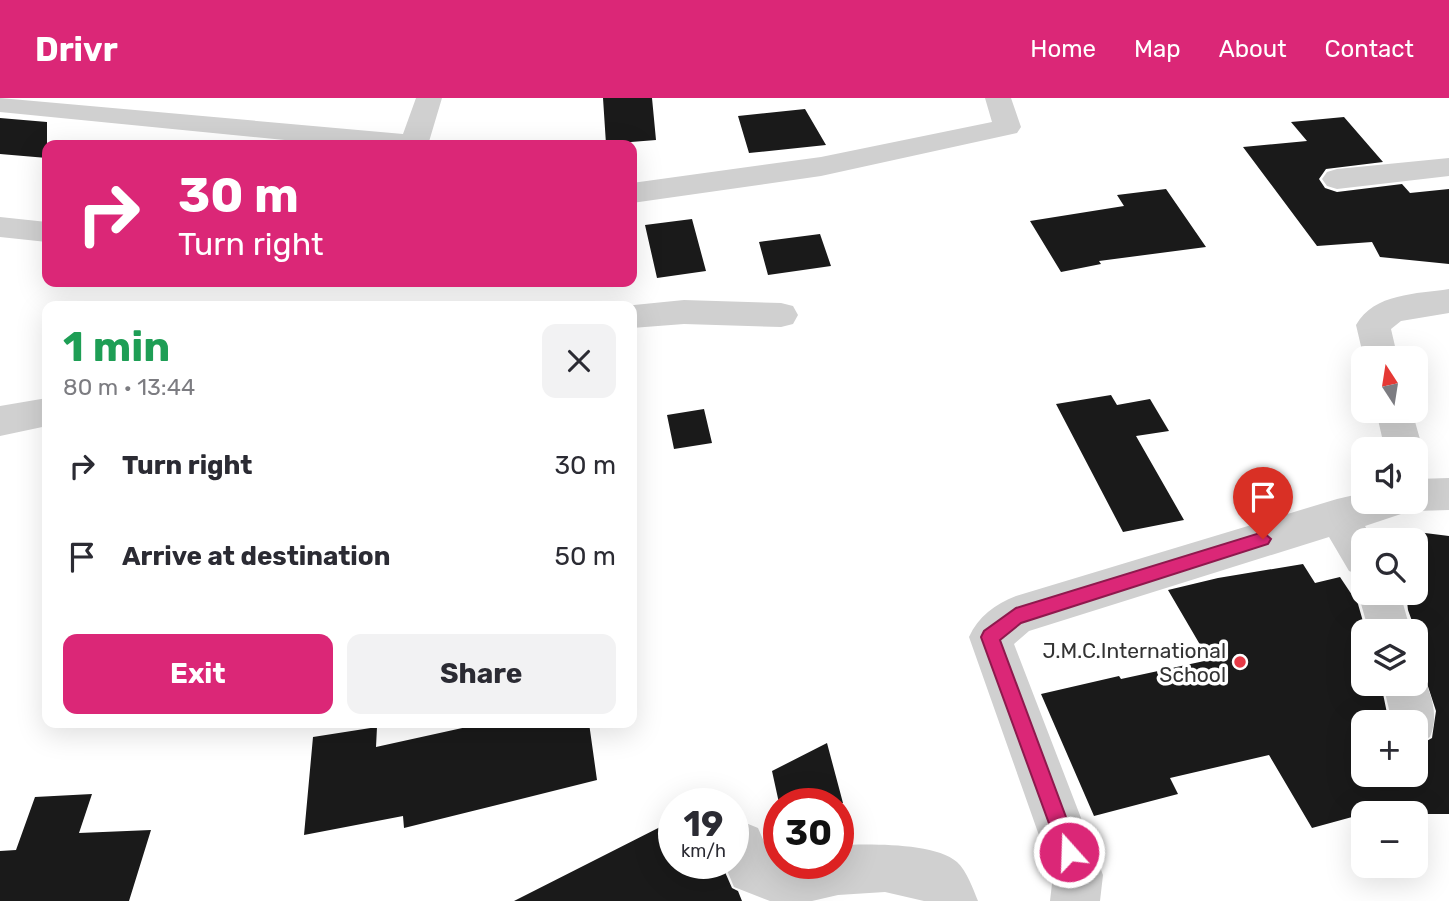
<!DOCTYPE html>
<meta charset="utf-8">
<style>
:root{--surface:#fff;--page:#f2f2f3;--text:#2b2b33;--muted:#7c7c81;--accent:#db2777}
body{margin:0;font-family:Rubik,sans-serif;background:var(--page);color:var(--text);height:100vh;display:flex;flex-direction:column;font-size:26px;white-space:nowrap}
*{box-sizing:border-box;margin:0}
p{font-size:23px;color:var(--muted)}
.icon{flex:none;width:38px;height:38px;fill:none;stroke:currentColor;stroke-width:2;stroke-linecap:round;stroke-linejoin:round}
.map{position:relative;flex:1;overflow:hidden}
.sheet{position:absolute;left:42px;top:203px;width:595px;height:427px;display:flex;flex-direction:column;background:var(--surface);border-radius:14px;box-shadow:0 7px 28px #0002}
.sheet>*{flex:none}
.hud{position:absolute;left:42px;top:42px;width:595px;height:147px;border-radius:14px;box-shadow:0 7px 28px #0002;background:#db2777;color:#fff;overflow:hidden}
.needle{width:46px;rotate:348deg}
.controls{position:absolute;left:1351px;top:248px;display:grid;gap:14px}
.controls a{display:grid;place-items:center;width:77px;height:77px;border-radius:14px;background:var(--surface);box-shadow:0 7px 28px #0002;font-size:35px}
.speed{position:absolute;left:658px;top:690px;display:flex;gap:14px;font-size:35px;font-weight:700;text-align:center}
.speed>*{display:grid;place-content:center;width:91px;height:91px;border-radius:50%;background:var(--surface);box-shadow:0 7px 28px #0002;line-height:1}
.speed small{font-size:18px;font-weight:400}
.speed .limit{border:10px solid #d22;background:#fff;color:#111}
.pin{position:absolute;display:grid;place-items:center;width:60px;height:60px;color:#fff;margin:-72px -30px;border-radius:50% 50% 50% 0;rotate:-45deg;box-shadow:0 0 7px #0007}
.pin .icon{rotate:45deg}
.me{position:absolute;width:77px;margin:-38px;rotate:340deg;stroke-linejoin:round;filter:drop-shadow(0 0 5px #0008)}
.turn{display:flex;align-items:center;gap:24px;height:147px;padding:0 21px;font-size:32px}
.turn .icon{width:91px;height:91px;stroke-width:2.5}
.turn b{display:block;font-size:49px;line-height:60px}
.round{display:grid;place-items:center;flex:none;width:74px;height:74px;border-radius:14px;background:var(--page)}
.overview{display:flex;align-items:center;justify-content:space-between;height:119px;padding:0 21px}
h1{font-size:42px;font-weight:700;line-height:52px;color:#1e9e55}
.action{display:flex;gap:14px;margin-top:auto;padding:14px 21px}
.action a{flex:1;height:80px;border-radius:14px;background:var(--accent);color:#fff;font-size:28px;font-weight:700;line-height:80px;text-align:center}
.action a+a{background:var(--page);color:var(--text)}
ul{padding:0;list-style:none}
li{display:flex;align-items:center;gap:21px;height:91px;padding:0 21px}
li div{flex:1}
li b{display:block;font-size:26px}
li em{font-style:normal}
header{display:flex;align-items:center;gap:42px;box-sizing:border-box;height:98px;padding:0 35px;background:var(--accent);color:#fff}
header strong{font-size:33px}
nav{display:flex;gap:38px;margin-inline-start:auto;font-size:24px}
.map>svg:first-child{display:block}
</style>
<header>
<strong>Drivr</strong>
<nav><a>Home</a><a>Map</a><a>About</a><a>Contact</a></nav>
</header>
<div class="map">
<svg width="1449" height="803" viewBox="0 0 1449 803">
<rect width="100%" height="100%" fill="#fff"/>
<!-- building -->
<path fill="#1a1a1a" d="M603 0H652L656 42 606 46Z
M805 11 826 47 749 55 738 18Z
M1344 19 1383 64 1326 71 1319 81 1325 90 1337 94 1402 86 1410 95 1449 91V166L1380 159 1372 144 1317 148 1243 49 1307 43 1291 24Z
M0 20 47 24V60L0 56Z
M1166 91 1206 149 1099 163 1101 166 1061 174 1030 123 1124 108 1117 97Z
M692 121 706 173 657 180 645 127Z
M820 136 831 168 768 177 759 144Z
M1111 297 1117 307 1150 301 1169 333 1136 338 1184 422 1123 434 1056 306Z
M704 311 712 345 674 351 667 317Z
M1401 432 1449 438V716H1363L1312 730 1269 657 1170 680 1178 696 1094 718 1041 596 1119 578 1121 581 1209 562 1168 492 1218 480 1303 466 1315 485 1340 479 1358 506 1366 534H1363V586H1381L1388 620 1387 625H1363V677H1416V649L1432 640 1436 613 1422 570 1416 566V534L1408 512 1406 495H1422L1416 477V443H1405Z
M485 625H589L597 682 404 730 403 718 304 737 313 639 377 629 376 649Z
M827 645 843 705H779L772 673Z
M92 696 79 735 151 732 129 803H0V753L16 752 35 699Z
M674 722V765H721L732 790 738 793 742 803H514Z"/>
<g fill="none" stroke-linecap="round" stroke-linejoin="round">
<!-- minor -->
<path fill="#d0d0d0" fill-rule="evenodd" d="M0 0 403 36 416 0H442L428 47H336L0 14Z
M985 0H1011L1021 29 1017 35 821 78 632 105V85L821 59 992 24Z
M1449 60V78L1337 91 1327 88 1322 81 1327 74 1337 71Z
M0 119 47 124V144L0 139Z
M1449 191V215L1401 223 1391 231 1398 261H1364L1356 227C1374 195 1417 196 1449 191Z
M684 202 781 205 793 208 798 217 793 226 781 229 684 226 632 230V208H624Z
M47 300V328L0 338V308Z
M1376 313H1412L1423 352 1417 363 1416 352H1385Z
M1449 380V412L1416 413 1404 409 1401 416 1365 428 1374 443H1363V478L1349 473 1329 439 1029 533 1014 546 1103 777 1100 803H1050L1053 777 969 539C978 519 995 506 1016 498L1337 401 1363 395V404H1416V381Z
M1363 484V495H1400L1411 534H1369L1358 495Z
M1416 569 1420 571C1430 594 1440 615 1430 639L1416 646V625H1389L1391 620 1383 586H1416Z
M741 723 758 730 768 753 779 756V765H838V747C866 746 935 744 957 764 967 773 973 791 978 803H924L885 794 838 797 812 803H770L734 789 724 765H733V726Z"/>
</g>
<!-- route -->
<path fill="#db2777" stroke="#8e194d" stroke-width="2" d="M1263 434 1271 441 1268 446 1021 525 1000 542 1079 754 1076 761 1069 764 1062 761 981 539 984 533 1016 510Z"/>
<!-- markers -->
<circle fill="#e63946" stroke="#fff" stroke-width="2.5" cx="1240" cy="564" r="7"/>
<g text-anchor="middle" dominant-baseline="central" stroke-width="7" stroke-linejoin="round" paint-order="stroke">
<!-- poi labels -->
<g font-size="21" fill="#333" stroke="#fff" text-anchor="end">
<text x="1226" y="552">J.M.C.International<tspan x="1226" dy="24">School</tspan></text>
</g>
</g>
</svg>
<div class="controls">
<a><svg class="needle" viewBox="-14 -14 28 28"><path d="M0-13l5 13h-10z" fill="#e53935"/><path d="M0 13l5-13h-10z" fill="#7c7c81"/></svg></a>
<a><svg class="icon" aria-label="sound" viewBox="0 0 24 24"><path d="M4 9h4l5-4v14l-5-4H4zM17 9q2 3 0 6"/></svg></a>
<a><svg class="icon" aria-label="search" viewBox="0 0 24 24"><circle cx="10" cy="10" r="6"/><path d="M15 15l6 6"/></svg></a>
<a><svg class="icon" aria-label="layers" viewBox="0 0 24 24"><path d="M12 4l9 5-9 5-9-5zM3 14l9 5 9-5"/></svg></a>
<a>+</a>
<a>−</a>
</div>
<div class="speed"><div>19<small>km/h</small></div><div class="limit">30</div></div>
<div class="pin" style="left:1263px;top:441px;background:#d93025"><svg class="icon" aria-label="arrive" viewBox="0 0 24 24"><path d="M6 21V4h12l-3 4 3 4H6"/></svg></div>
<svg class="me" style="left:1069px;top:754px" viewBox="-20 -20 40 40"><circle r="17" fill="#db2777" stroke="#fff" stroke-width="3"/><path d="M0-11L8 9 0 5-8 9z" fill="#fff"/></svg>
<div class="hud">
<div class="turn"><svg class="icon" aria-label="right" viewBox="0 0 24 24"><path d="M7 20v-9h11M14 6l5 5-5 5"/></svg><div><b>30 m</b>Turn right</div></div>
</div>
<section class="sheet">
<div class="overview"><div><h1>1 min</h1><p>80 m · 13:44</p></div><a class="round"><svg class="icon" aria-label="close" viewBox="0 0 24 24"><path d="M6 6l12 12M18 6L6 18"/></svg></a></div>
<ul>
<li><svg class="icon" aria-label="right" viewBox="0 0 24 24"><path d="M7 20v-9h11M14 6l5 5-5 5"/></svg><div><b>Turn right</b></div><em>30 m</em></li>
<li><svg class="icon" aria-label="arrive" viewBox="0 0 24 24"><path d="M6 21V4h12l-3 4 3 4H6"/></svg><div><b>Arrive at destination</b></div><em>50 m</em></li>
</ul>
<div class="action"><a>Exit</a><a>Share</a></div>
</section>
</div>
